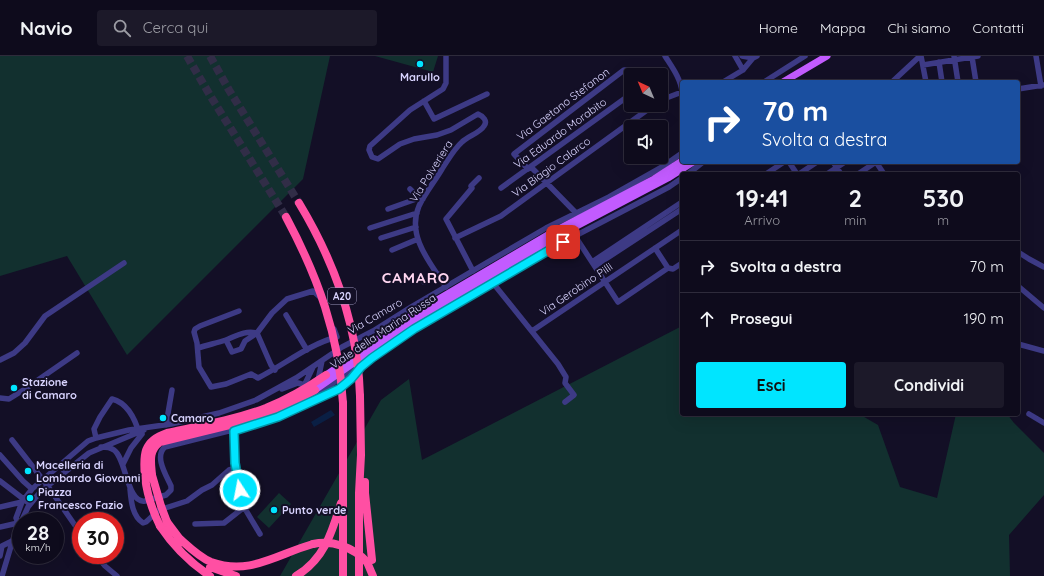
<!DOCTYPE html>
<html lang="it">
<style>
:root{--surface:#0e0b1c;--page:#1c1929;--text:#f1f3f6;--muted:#9b9ba3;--line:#2e2b3b;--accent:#00e5ff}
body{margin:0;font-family:Quicksand,sans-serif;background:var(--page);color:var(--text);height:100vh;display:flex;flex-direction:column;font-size:15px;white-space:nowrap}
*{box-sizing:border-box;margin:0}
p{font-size:13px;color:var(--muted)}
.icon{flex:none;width:22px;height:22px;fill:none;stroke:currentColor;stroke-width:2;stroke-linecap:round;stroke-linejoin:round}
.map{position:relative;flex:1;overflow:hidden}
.panel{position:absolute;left:680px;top:116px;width:340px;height:244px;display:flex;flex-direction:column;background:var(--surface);border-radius:4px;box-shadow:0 4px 16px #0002,0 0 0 1px var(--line)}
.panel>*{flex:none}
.hud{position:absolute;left:680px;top:24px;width:340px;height:84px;border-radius:4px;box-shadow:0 4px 16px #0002,0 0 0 1px var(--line);background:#1a4fa0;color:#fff;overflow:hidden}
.needle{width:26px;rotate:316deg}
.controls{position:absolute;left:624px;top:12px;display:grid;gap:8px}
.controls a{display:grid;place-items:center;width:44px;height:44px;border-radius:4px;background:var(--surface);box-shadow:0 4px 16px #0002,0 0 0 1px var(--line);font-size:20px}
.speed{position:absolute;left:12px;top:456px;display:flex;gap:8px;font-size:20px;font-weight:700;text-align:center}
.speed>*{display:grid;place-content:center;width:52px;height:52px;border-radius:50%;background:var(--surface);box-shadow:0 4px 16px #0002,0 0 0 1px var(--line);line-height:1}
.speed small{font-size:10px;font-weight:400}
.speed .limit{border:6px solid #d22;background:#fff;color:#111}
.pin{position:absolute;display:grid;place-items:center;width:34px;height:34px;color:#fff;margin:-17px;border-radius:8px;box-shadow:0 2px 6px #0006}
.me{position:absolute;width:44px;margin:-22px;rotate:349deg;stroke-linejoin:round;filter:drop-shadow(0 0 3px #0008)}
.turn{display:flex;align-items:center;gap:14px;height:84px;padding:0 16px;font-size:18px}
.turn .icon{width:52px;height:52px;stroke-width:2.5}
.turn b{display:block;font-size:28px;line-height:34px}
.eta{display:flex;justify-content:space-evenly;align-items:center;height:68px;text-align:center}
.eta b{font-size:24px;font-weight:700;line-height:28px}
.primary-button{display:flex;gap:8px;margin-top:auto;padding:8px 16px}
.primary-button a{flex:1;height:46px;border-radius:4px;background:var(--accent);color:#111;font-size:16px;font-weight:700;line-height:46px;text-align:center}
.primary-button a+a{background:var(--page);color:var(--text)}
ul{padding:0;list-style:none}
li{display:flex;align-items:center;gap:12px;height:52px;padding:0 16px;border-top:1px solid var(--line)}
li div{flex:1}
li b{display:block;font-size:15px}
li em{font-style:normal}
header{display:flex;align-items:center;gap:24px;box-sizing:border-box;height:56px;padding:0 20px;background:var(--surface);border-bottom:1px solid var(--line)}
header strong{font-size:19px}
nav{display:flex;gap:22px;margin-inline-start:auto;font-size:14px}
.search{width:280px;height:36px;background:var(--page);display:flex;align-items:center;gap:10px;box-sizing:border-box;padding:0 14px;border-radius:4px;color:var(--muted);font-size:15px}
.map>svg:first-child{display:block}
</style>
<header>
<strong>Navio</strong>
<div class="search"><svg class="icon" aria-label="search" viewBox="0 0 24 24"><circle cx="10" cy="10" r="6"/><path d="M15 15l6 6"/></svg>Cerca qui</div>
<nav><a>Home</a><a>Mappa</a><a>Chi siamo</a><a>Contatti</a></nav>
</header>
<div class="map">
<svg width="1044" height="520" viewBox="0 0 1044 520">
<rect width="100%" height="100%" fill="#130f26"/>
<!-- green -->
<path fill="#12302f" d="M0 0H330L303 123 127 299 67 200 0 220Z
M375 0H438L433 16Z
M682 270V358H859L878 369 900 431 937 442 956 358H1007L1014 367 1044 397V439L1009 479 1010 520H280L381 344 409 323 422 404Z
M279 437 291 448 269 472 257 461Z"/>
<!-- water -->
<path fill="#0a1f44" d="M331 354 335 359 314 371 311 366Z"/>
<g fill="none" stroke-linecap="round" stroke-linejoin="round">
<!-- highway-tunnel -->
<path stroke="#312d47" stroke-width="8" stroke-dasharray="8 4" stroke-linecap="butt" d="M187 0 211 41 286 161
M210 0 229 34 299 147"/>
<!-- minor -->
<path stroke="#3d3a85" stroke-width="5.5" d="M446 0V27L443 33 410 54 370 90 369 94 372 101 378 103 400 88 414 83 437 79 451 74 478 58C483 60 488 65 484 70 480 77 468 80 462 86 454 93 448 104 442 113 435 125 425 137 419 150 406 180 431 208 446 231
M665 0C672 11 681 23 682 36
M735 0 743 14
M742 0 753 2
M921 0 926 26
M954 0 958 26
M1036 0 1041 30
M972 1 976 26
M939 6 942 26
M923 9 978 0
M723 26 743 14 753 2 757 0
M764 26 805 0
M892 26 920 0
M1018 33 1043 29
M661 44 682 36
M424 45 434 63 487 38
M789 106 797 118
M833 106 841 118
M531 111 577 158
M528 113 514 98 624 14H633L641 19
M688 118 703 106
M766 118 784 106
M799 118 817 106
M827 118 845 106
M858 118 876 106 884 118
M501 132 631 38
M410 133 419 142
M388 153 419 142 423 143
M370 172 417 157
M575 180 618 246 668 212 673 213 682 207
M381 182 416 171
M455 182 501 160 654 49
M655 192 668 212
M392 194 418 183
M1018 196 1029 203 1044 211
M592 206 682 146
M595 210 682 153
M473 215 446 163 472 132 471 130 479 122
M424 226 438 218
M493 227 558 308 566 321 565 327 574 339 565 346
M1018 230 1044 252
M239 255 200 270 195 273 194 276 197 287 199 311 211 331 226 328 251 318 258 322C284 309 309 288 337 281L334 273
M286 259 307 294
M532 275 682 174
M226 284 232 296 241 293 245 285 257 277 272 257 287 243 313 235 321 242
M1018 288 1044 295
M198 292C207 289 217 287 226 284 236 280 245 274 257 277L271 309 275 314
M0 304 14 297 25 287 45 260 124 207
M318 324 322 305
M304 330 313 311
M282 333 298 327 311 331
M319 341C338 333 345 330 359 314
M0 342 9 343 25 333 77 297
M309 346 337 324 430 263 575 180 669 131 682 122
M1029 358 1044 367
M166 369 172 334
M234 375V403L240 434 241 446 260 478
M96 382 94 373 100 361 112 343C128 347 136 365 140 380
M12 384 47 429 81 478
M101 391C105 391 110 391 114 394 126 402 127 448 145 445L166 439 171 434V430C166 419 154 400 165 391L261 367 278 361 311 345
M0 399 23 425 32 433
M123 408 131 392 142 378
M0 425 30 448
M130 433C131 444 132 460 143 467L146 466 159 454 187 445 202 434 212 429 229 414 236 412
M0 451 22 446
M195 468 224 467 243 452
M0 471 18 467 22 464 28 451 41 435 89 397 144 374
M96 499 105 510 117 520
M0 500 2 490 12 485
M2 520 18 467 16 462 22 446 32 433 88 385 96 382 129 374 171 368 219 357 256 344 296 322 342 291 373 275 411 251 546 172 609 141 662 111 682 97"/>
<!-- major -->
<path stroke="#c25bff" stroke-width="7" d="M783 26 827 0
M326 319 415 257 551 177 654 123 682 105
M315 334 411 267 554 182 668 122 693 106"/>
<!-- highway -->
<path stroke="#ff4fa3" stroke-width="8" d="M152 419C151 406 148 395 160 386L254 363 290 348 315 334
M145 421C143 399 143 385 167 377 200 370 234 364 266 352 288 343 307 332 326 319
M365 426V437L372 504
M167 466 182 486
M160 470C174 491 189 506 210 520
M179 482C188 490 199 501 211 506 250 520 277 498 313 488
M367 506 373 520
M210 511 236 520
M296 520C324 504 332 476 341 447
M343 520V347
M359 520V437L361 399 360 340"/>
<!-- highway-bridge -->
<path stroke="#ff4fa3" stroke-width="8" d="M299 147C334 205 358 271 360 340
M286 161C318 221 339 279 343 347
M152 419 161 450 167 466
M145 421C147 438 152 454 160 470
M313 488C333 484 353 491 367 506"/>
</g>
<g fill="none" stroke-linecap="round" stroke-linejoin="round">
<!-- route casing -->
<g stroke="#0095a6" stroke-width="10">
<path id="route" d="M240 434 235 407 234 375 278 361 339 333 351 323 361 311 372 302 414 273 563 186"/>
</g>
<!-- route -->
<use href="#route" stroke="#00e5ff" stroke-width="7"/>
</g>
<!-- markers -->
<g fill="#00e5ff" stroke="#130f26" stroke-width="1.5">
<circle cx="420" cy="8" r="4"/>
<circle cx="14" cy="332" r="4"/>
<circle cx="163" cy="362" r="4"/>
<circle cx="28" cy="415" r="4"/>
<circle cx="30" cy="442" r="4"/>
<circle cx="274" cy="454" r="4"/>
</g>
<g text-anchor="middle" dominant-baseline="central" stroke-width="4" stroke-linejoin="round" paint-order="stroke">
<!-- shield labels -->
<rect fill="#130f26" stroke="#9e99be" stroke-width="1" x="328" y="232" width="28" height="16" rx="3"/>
<g font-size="10" font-weight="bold" fill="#d9d4ff">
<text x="342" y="240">A20</text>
</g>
<!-- poi labels -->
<g font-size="11" font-weight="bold" fill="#d9d4ff" stroke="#130f26" text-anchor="start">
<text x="420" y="21" text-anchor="middle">Marullo</text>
<text x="22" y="326">Stazione<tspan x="22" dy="13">di Camaro</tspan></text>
<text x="171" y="362">Camaro</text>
<text x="36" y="409">Macelleria di<tspan x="36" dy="13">Lombardo Giovanni</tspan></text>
<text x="38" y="436">Piazza<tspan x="38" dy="13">Francesco Fazio</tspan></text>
<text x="282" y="454">Punto verde</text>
</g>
<!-- street labels -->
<g font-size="11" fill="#d9d4ff" stroke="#130f26">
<text transform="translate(563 48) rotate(-37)">Via Gaetano Stefanon</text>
<text transform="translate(560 77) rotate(-36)">Via Eduardo Morabito</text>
<text transform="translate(551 111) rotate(-36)">Via Biagio Calarco</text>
<text transform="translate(431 115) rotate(-58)">Via Polveriera</text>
<text transform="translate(576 233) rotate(-34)">Via Gerobino Pilli</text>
<text transform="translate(375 260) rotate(-30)">Via Camaro</text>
<text transform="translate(383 275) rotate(-34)">Viale della Marina Russa</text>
</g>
<!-- district labels -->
<g font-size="15" font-weight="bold" letter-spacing="1" fill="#ffd6f0" stroke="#130f26">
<text x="416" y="221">CAMARO</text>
</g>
</g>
</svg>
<div class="controls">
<a><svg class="needle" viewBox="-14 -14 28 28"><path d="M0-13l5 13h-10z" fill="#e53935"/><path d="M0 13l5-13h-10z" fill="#9b9ba3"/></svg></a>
<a><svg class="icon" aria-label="sound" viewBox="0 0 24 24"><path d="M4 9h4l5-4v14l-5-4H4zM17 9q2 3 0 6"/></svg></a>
</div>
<div class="speed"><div>28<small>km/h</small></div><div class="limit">30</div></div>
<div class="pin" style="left:563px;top:186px;background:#d93025"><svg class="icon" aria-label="arrive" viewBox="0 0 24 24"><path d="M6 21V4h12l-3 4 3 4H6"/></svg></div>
<svg class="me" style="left:240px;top:434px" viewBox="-20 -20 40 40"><circle r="17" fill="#00e5ff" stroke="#fff" stroke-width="3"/><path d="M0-11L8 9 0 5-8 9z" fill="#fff"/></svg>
<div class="hud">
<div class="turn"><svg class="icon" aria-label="right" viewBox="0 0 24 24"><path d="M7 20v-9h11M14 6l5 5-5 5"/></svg><div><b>70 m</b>Svolta a destra</div></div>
</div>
<section class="panel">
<div class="eta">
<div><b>19:41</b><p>Arrivo</p></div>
<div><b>2</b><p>min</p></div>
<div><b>530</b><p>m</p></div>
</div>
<ul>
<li><svg class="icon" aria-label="right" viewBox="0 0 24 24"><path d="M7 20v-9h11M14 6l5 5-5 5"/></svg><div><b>Svolta a destra</b></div><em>70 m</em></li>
<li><svg class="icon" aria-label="ahead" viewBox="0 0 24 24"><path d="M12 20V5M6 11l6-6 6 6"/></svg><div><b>Prosegui</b></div><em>190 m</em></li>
</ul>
<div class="primary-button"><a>Esci</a><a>Condividi</a></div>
</section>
</div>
